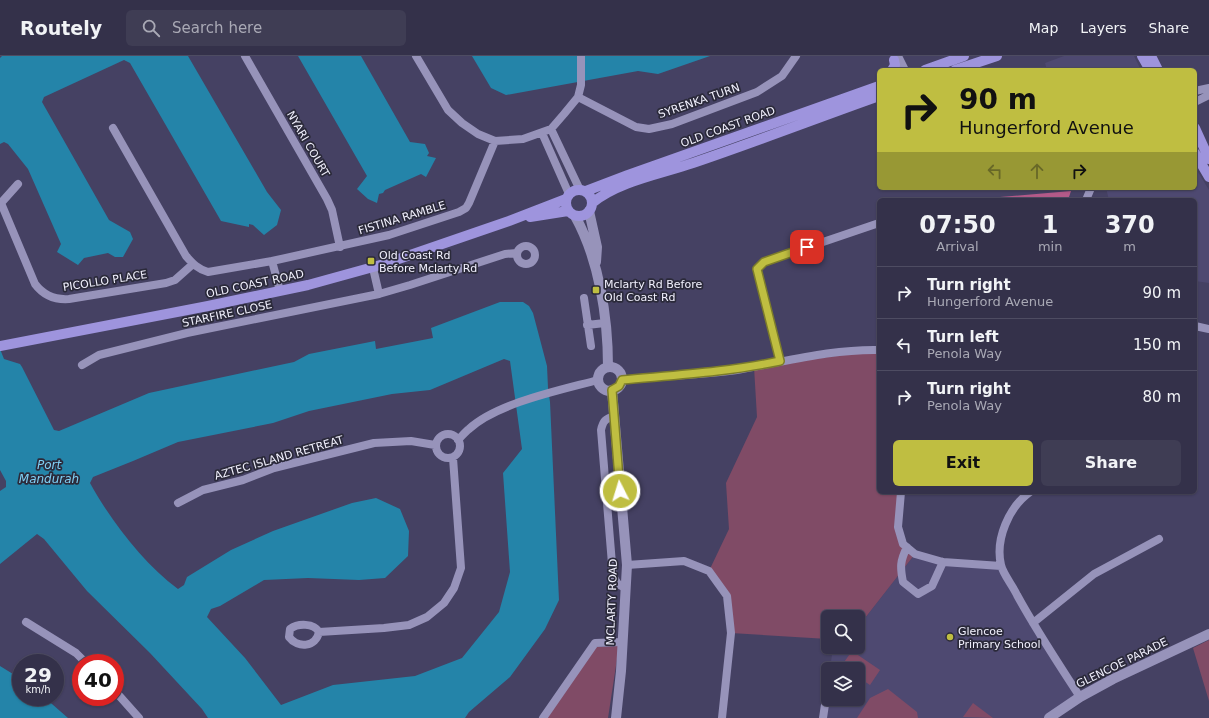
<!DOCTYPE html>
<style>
:root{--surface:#34314a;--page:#3f3d54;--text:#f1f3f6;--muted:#a9a9b5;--line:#4e4c62;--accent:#bfbe41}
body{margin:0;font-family:"DejaVu Sans",sans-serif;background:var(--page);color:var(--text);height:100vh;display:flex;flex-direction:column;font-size:15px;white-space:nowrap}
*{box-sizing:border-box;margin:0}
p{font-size:13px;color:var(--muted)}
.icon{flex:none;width:22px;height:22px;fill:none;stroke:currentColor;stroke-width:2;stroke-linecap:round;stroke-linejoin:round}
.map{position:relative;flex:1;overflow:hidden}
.drawer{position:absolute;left:877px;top:142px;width:320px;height:296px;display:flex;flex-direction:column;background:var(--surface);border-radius:6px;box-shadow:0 1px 3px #0004,0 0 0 1px var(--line)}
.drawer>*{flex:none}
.guide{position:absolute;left:877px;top:12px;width:320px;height:122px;border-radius:6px;box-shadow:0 1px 3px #0004,0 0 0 1px var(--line);background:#bfbe41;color:#111;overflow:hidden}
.controls{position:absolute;left:821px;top:554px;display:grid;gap:8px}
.controls a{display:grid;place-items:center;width:44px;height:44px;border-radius:6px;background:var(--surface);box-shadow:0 1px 3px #0004,0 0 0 1px var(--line);font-size:20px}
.speed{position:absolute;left:12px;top:598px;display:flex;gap:8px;font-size:20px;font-weight:700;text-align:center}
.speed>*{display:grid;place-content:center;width:52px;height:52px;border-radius:50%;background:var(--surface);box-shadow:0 1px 3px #0004,0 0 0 1px var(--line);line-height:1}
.speed small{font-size:10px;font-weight:400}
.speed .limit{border:6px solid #d22;background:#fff;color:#111}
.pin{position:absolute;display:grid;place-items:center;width:34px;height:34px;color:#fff;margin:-17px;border-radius:8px;box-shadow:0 2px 6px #0006}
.me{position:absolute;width:44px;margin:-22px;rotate:355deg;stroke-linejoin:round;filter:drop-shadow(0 0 3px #0008)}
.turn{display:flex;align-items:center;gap:14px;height:84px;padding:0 16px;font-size:18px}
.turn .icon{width:52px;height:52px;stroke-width:2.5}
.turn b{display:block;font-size:28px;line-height:34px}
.lanes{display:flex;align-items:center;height:38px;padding:0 16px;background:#0003;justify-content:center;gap:20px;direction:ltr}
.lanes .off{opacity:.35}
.eta{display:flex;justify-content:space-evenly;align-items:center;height:68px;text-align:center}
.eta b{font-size:24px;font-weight:800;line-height:28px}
.action{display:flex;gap:8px;margin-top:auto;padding:8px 16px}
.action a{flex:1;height:46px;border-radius:6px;background:var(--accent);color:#111;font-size:16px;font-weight:800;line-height:46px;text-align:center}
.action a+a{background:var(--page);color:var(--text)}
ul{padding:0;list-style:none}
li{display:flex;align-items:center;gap:12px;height:52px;padding:0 16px;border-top:1px solid var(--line)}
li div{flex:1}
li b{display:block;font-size:15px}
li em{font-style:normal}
header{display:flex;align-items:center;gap:24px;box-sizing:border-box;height:56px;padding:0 20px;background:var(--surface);border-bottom:1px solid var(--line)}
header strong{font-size:19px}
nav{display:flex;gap:22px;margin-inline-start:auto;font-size:14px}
.search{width:280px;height:36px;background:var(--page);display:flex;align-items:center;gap:10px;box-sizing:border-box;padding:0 14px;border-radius:6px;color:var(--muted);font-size:15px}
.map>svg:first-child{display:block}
</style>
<header>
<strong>Routely</strong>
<div class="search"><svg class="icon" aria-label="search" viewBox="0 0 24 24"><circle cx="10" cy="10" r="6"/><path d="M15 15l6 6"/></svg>Search here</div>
<nav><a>Map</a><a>Layers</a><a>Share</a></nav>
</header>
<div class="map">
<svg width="1209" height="662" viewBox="0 0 1209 662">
<rect width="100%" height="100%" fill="#454163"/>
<!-- built -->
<path fill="#4e4971" d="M1064 0H1134L1141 14H1047L1045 7Z
M1195 111 1209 134V227L1195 225V144H1109L1106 132H1195Z
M915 498 943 506 1001 510 1080 641 1049 662H823L828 643H858V613H830L833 591H858V571Z"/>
<!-- green -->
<path fill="#804b66" d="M879 294V436H901L898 471 903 488 915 498 858 571V561H828V583L731 577 727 540 709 515 729 473 726 427 757 361 754 311Z
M1209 584V645L1193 592Z
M619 590 608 662H547L596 591Z
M852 595 880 614 870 629 858 621V613H847L842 609Z
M888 633 917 656 918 662H857L870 642Z
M973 647 993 662 963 661Z"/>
<!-- forest -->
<path fill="#b35a89" d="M1071 135 1068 144H976V143Z"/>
<!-- water -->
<path fill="#2484a9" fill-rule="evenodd" d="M2 0H188L267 136 281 154 277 169 264 179 253 169 249 168V171L221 165 130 7 124 4 44 41 42 46 109 164 130 176 133 183 123 201H115L108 197 84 202 78 209 57 196 61 188 28 113 8 88 4 86 0 88V2Z
M298 0H361L410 86 425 88 429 97 427 100 436 102 426 121 421 118 385 134 383 137 379 138 377 147 368 143 357 133 367 120Z
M472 0H710L658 18 638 15 506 39 491 32Z
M500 246H523L529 250 533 257 547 310 548 332 550 346 559 544 545 573 510 621 469 656 465 662H208L202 653 150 597 87 535 44 483 37 478 0 508V435L6 431V425L0 414V293L4 303 20 308 22 311 54 374 59 375 149 337 294 306 309 298 375 285 376 293 433 282 431 272ZM504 303 510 305 522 393 503 417 510 516 499 556 462 602 415 620 333 629 281 649 245 602 207 561 211 553 220 550 264 524 308 522 359 524 385 522 408 500 409 475 400 453 376 442 352 447 273 475 231 494 187 521 184 529 178 533C143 507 111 465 90 427L93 421 133 405 178 386 273 367 309 355 392 338 430 334Z
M0 610 21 623V641H44L68 662H0Z"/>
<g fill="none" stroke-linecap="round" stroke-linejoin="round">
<!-- minor -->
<path stroke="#9793ba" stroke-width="8" d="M245 0 327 143 332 154 340 191
M416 0 448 54 462 67 478 78 495 85 523 83 551 73 564 58 578 41 581 29V0
M898 0 905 14
M1195 35 1209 32
M578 41 636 71 649 73 672 68 757 36 782 20 796 0
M1195 46 1209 39
M113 72 186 200C193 208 198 213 208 216L272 205 280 235
M551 73 580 134
M542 77 569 138
M18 128 1 147 35 228C44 240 55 244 69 243L166 227 175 224 193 208
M1086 144 1091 132
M517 199a9 9 0 1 1 18 0a9 9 0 1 1-18 0Z
M272 205 389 179 459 156 466 152 469 147 495 85
M379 238 410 229 505 198 517 197
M584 242 591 290
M587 269 605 267
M1195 270 1209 273
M780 305 757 213 764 206 879 167
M82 309 99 299 187 277 379 238 373 212
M622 324C660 320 699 319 737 314 785 306 830 293 879 294
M614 360C605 363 603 365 601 374L613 520 618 528 625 532
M436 390a12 12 0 1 1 24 0a12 12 0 1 1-24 0Z
M458 384C462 380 465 376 469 373 497 347 561 334 598 324
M901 436 898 471 903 488 915 498 943 506 1001 510
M1030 436C1009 451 995 483 1001 509 1003 518 1013 530 1017 539 1036 574 1058 607 1080 641
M178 447 203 434 243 424 274 412 374 387 411 385 435 389
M907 491C900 505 900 511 903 526L918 538 932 530 943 506
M627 509 684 505 709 515 727 540 731 577 722 662
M26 566 76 597 86 607
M1033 567 1094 518 1159 483
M319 576C314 567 298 567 290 573L289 581C298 593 316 591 319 576L384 572 409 569 427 561 444 547 454 532 461 512 453 402
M115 635 139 662
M543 662 595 587 622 586
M823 662 828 628"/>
<!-- tertiary -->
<path stroke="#9793ba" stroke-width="10" d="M589 155 597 191 596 206
M575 160C599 203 608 261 608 311
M598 323a12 12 0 1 1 24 0a12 12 0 1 1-24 0Z
M612 334 627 509 621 615 616 662
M1049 662 1080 641 1113 623 1209 578"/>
<!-- primary -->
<path stroke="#9e94dd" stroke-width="10" d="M1142 0 1150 14
M1151 0 1158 14
M892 14 895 9 894 4
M925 14 964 0
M955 14 997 0
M1195 72 1209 103
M1195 97 1209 121
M566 147a13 13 0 1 1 26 0a13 13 0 1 1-26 0Z
M586 135 628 119 879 30
M592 147C619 125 661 118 693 107 755 86 817 62 879 40
M530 161 568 155
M0 290 208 250 308 229 384 208 509 165 566 143"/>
</g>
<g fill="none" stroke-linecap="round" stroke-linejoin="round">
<!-- route casing -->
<g stroke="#7c7c2a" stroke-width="10">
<path id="route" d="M620 435 612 334 619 330 622 324C675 319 728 316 780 305L757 213 764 206 807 191"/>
</g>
<!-- route -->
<use href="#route" stroke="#bfbe41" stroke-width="7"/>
</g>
<!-- markers -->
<g fill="#bfbe41" stroke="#2b2a3a" stroke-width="1.5">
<rect x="367" y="201" width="8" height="8" rx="2"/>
<rect x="592" y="230" width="8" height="8" rx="2"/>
<circle cx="950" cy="581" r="4"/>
</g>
<g text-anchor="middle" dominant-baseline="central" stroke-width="3.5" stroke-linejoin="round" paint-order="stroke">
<!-- street labels -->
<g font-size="11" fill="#f2f1fe" stroke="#2b2a3a">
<text transform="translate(699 45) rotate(-19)">SYRENKA TURN</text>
<text transform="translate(728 71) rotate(-20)">OLD COAST ROAD</text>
<text transform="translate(308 88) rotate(60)">NYARI COURT</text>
<text transform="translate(402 162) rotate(-17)">FISTINA RAMBLE</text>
<text transform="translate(105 225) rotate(-9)">PICOLLO PLACE</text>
<text transform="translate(255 228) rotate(-12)">OLD COAST ROAD</text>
<text transform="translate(227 258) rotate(-12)">STARFIRE CLOSE</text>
<text transform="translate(279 402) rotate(-16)">AZTEC ISLAND RETREAT</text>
<text transform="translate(612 546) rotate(-88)">MCLARTY ROAD</text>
<text transform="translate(1122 607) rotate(-26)">GLENCOE PARADE</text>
</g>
<!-- poi labels -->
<g font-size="11" fill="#f2f1fe" stroke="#2b2a3a" text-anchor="start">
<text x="379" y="199">Old Coast Rd<tspan x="379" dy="13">Before Mclarty Rd</tspan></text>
<text x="604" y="228">Mclarty Rd Before<tspan x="604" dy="13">Old Coast Rd</tspan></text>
<text x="958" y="575">Glencoe<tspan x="958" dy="13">Primary School</tspan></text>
</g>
<!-- water labels -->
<g font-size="12" font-style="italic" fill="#80d0f5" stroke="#2b2a3a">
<text x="49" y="409">Port<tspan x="49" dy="14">Mandurah</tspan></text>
</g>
</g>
</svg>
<div class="controls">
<a><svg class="icon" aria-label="search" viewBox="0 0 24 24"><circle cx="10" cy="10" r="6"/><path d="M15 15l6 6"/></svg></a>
<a><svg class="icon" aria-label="layers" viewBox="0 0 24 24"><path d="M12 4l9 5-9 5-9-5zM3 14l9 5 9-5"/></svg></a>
</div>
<div class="speed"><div>29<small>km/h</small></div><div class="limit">40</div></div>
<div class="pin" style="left:807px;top:191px;background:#d93025"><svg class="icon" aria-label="arrive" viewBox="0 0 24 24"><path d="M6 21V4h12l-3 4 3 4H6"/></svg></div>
<svg class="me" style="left:620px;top:435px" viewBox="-20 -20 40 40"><circle r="17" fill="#bfbe41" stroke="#fff" stroke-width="3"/><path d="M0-11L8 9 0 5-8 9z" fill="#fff"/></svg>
<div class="guide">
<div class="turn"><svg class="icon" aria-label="right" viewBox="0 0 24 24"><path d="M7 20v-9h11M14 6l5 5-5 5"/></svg><div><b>90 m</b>Hungerford Avenue</div></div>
<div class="lanes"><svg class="icon off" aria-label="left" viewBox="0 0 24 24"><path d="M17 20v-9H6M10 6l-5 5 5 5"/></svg><svg class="icon off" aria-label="ahead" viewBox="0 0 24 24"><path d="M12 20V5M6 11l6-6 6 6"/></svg><svg class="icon" aria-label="right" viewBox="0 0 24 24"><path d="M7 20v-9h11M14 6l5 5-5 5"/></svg></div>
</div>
<section class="drawer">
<div class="eta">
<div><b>07:50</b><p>Arrival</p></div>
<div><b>1</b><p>min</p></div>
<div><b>370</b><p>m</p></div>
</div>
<ul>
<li><svg class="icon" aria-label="right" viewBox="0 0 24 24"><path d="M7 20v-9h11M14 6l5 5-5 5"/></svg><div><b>Turn right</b><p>Hungerford Avenue</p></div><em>90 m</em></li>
<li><svg class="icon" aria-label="left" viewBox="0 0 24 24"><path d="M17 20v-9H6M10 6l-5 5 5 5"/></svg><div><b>Turn left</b><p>Penola Way</p></div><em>150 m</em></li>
<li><svg class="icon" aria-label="right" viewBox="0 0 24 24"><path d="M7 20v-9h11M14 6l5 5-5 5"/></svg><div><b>Turn right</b><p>Penola Way</p></div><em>80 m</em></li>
</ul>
<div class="action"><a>Exit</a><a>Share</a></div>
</section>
</div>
